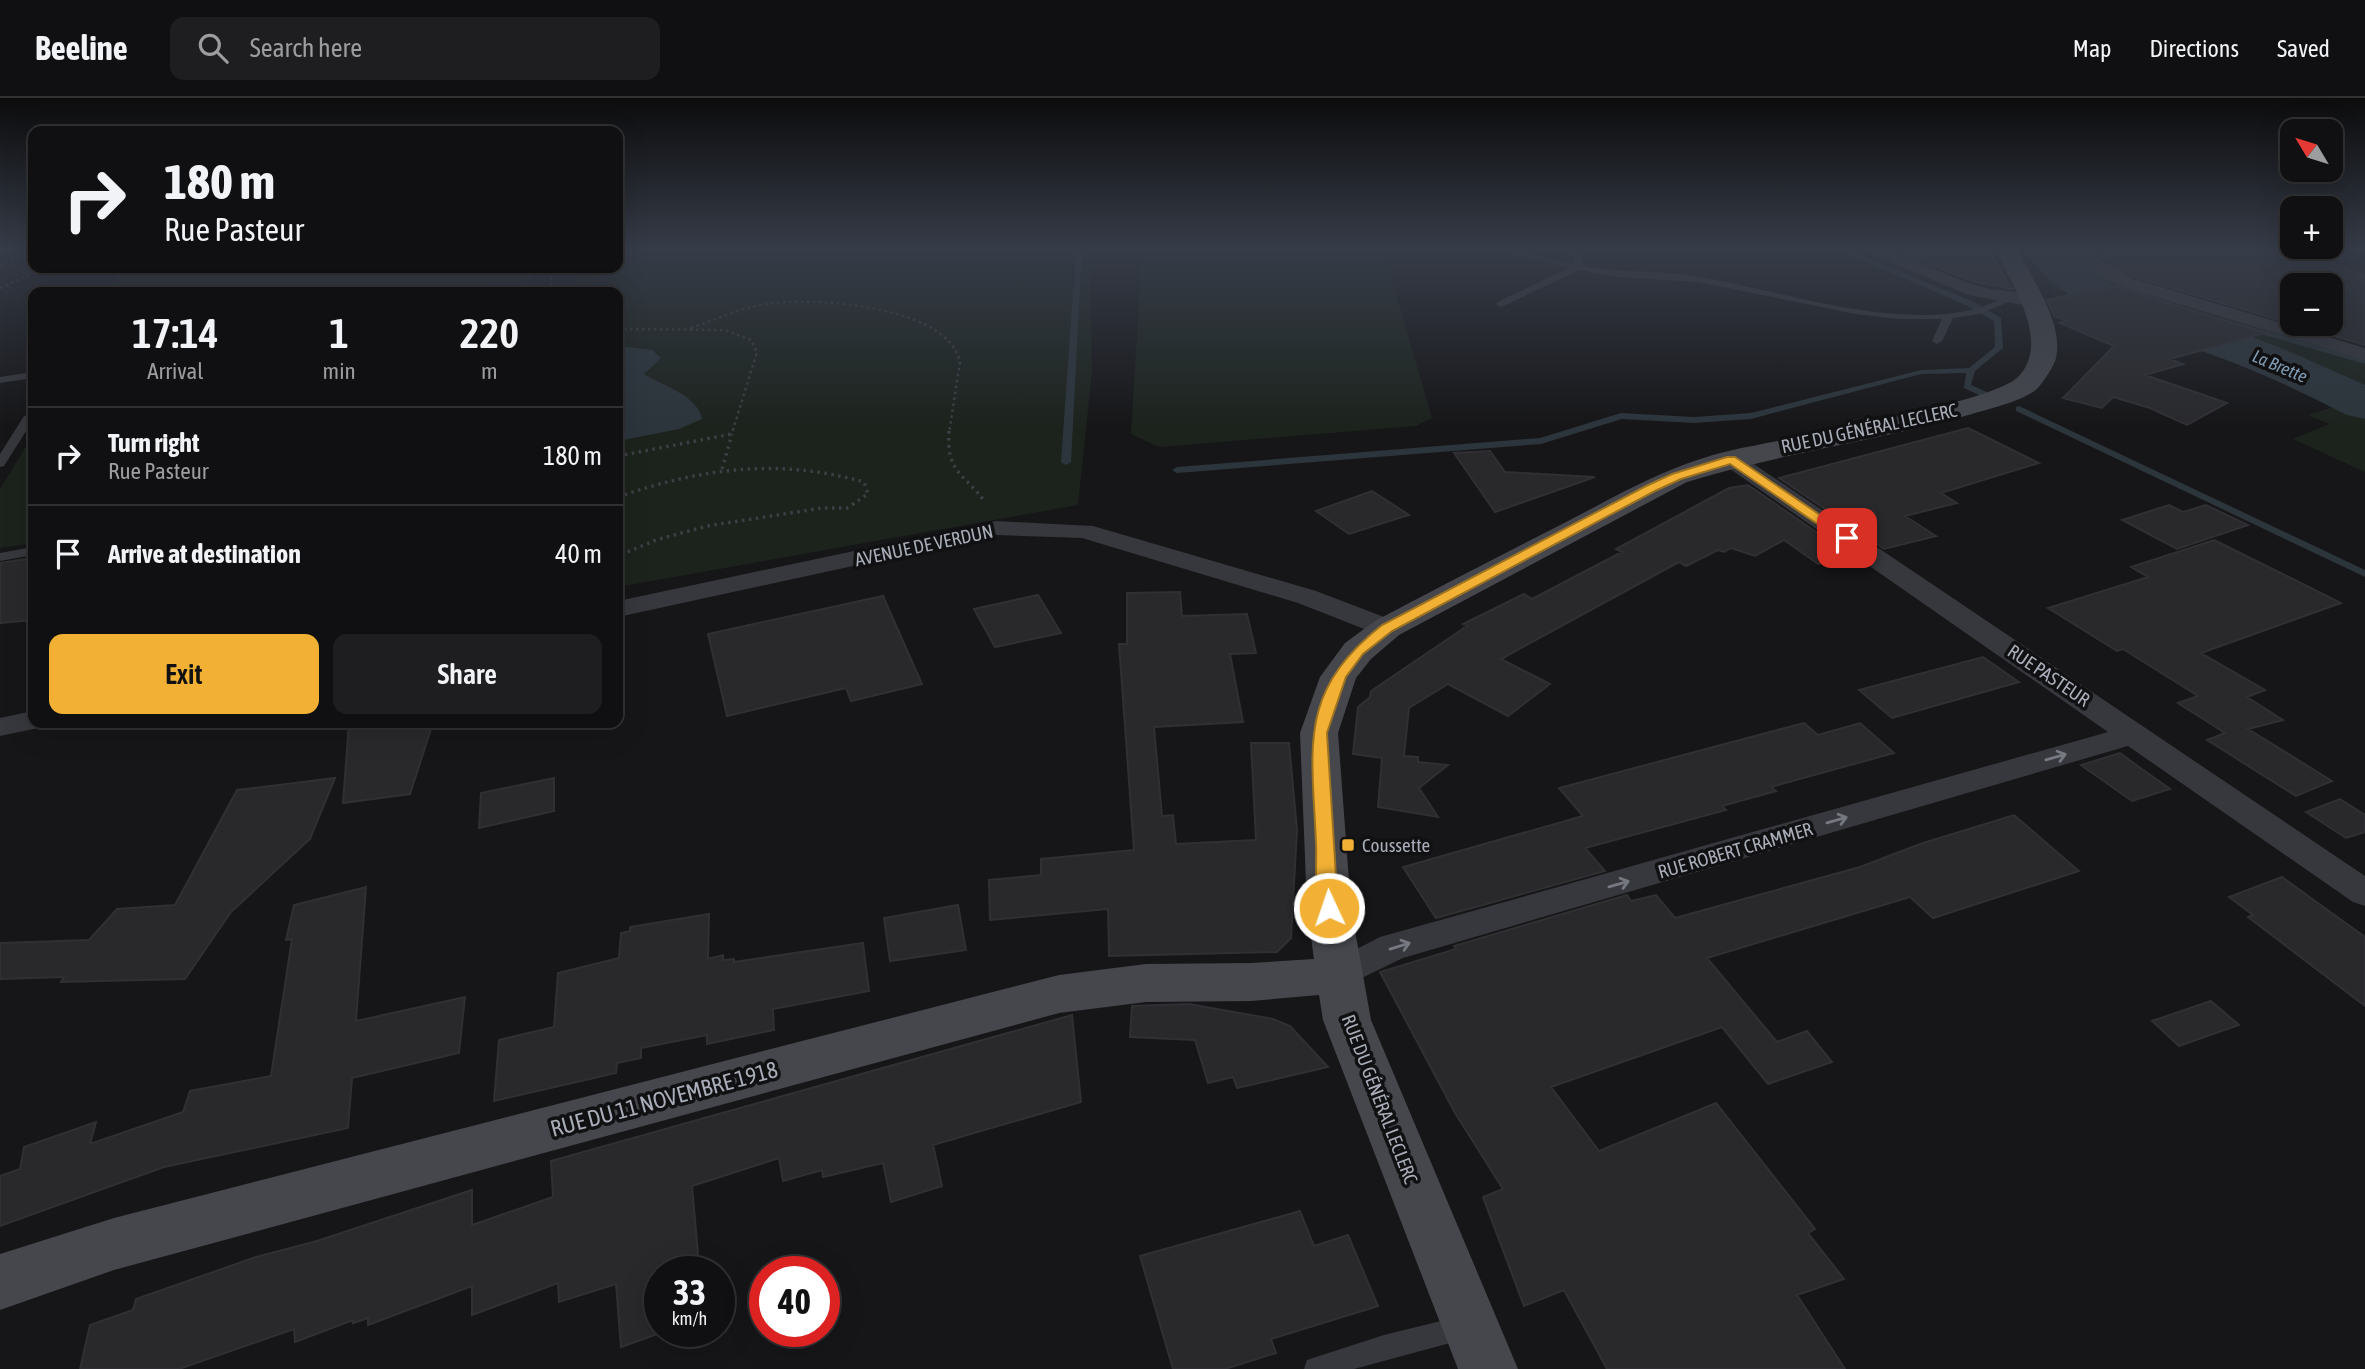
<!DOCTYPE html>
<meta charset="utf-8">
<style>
:root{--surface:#101012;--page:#1e1e20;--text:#f1f3f6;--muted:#9c9d9f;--line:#303032;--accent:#f2b134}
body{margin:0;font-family:"Asap Condensed",sans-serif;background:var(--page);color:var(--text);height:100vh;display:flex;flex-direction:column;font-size:26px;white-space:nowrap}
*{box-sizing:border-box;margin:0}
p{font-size:23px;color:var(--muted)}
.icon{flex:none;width:38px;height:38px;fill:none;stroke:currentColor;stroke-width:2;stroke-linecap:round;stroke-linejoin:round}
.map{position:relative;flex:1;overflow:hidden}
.drawer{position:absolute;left:28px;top:189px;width:595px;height:441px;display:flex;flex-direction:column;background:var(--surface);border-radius:14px;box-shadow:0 7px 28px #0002,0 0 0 2px var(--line)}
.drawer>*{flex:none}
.hud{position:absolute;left:28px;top:28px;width:595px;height:147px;border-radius:14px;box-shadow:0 7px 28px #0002,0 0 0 2px var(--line);background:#101012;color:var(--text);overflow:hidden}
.needle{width:46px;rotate:308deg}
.fabs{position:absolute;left:2280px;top:21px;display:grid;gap:14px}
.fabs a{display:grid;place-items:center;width:63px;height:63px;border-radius:14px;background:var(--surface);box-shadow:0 7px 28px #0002,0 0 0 2px var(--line);font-size:35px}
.speed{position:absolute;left:644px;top:1158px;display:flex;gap:14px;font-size:35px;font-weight:700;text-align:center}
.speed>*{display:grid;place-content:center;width:91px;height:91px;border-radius:50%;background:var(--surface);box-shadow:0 7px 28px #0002,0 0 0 2px var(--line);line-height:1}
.speed small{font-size:18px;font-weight:400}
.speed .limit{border:10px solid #d22;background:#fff;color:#111}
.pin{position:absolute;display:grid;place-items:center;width:60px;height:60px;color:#fff;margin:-30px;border-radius:14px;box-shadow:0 4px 10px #0006}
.me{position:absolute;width:77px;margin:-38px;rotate:357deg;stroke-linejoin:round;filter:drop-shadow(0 0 5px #0008)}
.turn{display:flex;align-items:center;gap:24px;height:147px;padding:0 21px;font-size:32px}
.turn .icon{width:91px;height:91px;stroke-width:2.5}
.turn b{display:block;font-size:49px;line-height:60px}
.eta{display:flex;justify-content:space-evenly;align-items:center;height:119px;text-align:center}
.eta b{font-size:42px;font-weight:600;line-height:49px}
.action{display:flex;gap:14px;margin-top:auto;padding:14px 21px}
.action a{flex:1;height:80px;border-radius:14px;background:var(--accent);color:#111;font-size:28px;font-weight:600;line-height:80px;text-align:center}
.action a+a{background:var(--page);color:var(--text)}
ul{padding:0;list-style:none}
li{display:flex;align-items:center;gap:21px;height:98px;padding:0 21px;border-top:2px solid var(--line)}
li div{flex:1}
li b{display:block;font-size:26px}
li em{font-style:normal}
header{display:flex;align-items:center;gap:42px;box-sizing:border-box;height:98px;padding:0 35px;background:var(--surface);border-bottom:2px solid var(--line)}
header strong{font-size:33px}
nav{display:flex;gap:38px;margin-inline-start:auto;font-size:24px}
.search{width:490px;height:63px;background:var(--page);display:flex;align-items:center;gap:18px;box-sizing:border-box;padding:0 24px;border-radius:14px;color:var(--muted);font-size:26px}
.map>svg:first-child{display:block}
</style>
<header>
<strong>Beeline</strong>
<div class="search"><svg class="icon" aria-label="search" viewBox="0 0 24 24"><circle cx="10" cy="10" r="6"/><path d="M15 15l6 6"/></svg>Search here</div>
<nav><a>Map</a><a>Directions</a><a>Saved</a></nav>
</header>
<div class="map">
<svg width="2365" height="1271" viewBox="0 0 2365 1271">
<rect width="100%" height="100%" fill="#161618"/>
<!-- green -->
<path fill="#1c231d" d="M618 151H1090L1092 274 1078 407 618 489V194H577L572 170H618Z
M1142 151H1383L1432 320 1416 328 1159 349 1131 336Z
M2069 158 2088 173 2133 192 2365 259V374L2293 341 2329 326 2308 317 2351 303 2228 249 2072 193 2055 194 2032 159Z
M124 170H532L531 183 431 194H106Z
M33 337V445L0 450V391Z"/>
<!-- water -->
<path fill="#2c353c" d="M618 238 620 248 652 252 661 260 644 276C661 287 698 297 702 321L679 331 618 343Z"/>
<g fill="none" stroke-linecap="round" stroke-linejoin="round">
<!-- stream -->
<path fill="#2c353c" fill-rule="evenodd" d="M1076 151H1082L1071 364 1066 367 1061 364Z
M1836 151H1846L1974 204 2001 220 2003 250 1975 273 1971 287 1987 294V298H1981L1964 290 1966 275 1921 276 1751 321 1694 325 1622 321 1541 346 1177 375 1172 372 1177 369 1540 340 1621 315 1694 319 1751 315 1921 272 1969 270 1995 249 1994 223 1968 208Z
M2075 181H2081L2123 194 2116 196 2075 185Z
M2205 216 2365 261V266L2205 220Z
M2019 308 2365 472V479L2016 313V309Z"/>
<!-- river -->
<path fill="#2c353c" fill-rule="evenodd" d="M2023 151H2066L2102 181 2130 195 2279 249 2365 287V321L2347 317C2306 296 2264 276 2221 260 2151 233 2068 217 2023 151Z"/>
</g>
<!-- building -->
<path fill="#29292c" stroke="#303034" stroke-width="2" d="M1890 151H1988L2012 191 1975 184Z
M2089 151H2297L2365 178V247L2293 226H2331V187H2292V226L2135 179Z
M2114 188 2265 235 2170 261 2183 266 2145 277 2227 305 2187 327 2150 310 2113 299 2102 310 2063 300 2114 248 2060 225 2067 223 2054 218 2047 202Z
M1968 330 2039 365 1941 395 1957 405 1905 418 1936 438 1884 451 1779 380Z
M1490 353 1505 374 1595 379 1495 414 1454 355Z
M1748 387 1851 458 1818 466 1784 442 1755 458 1731 450 1724 454 1718 452 1686 468 1679 464 1501 561 1550 586 1508 618 1448 586 1409 610 1404 658 1418 659V664L1448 667 1419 690 1438 719 1378 709 1382 660 1353 656 1358 609 1370 599 1371 593 1467 528 1463 526 1524 496 1532 501 1622 454 1616 451 1729 390Z
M1372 393 1409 417 1349 436 1316 413Z
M2169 407 2183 414 2206 407 2248 427 2177 451 2122 422Z
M2214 442 2341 505 2201 555 2265 592 2247 599 2283 622 2248 631 2332 683 2296 698 2207 642 2225 635 2178 605 2198 598 2123 551 2117 553 2048 510 2148 479 2131 469Z
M33 460V522L0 525V465Z
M1180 494 1182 518 1247 516 1256 555 1230 556 1243 624 1154 629 1162 718 1173 717 1176 746 1256 742 1251 645H1289L1297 732 1291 840 1277 854 1109 858 1108 811 990 822 989 782 1041 777V761L1134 752 1119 546H1127V495Z
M1038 497 1061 535 995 549 974 511Z
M883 498 922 586 851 603 846 590 727 618 708 536Z
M1983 559 2019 584 1892 620 1859 592Z
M349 625H433L410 696 343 705Z
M1804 625 1818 637 1860 625 1894 655 1771 689 1776 693 1722 708 1726 712 1585 750 1605 773 1436 820 1403 769 1583 718 1559 690Z
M2120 655 2139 669 2170 691 2132 703 2081 667Z
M335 680 310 741 231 814 185 881 61 884 64 879 0 881V845L89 842 117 811 175 807 237 692Z
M554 680V713L479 730 481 695Z
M2340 701 2365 717V734L2346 740 2306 714Z
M2014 717 2079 773 1933 820 1910 799 1707 860 1777 944 1807 933 1832 964 1768 986 1722 929 1551 989 1599 1053 1716 1005 1815 1131 1808 1135 1844 1181 1797 1197 1845 1271H1607L1564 1192 1524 1208 1483 1099 1503 1091 1455 1015 1380 874 1456 851 1454 848 1627 797 1631 803 1656 797 1675 820 1860 769 1920 746Z
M2282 779 2365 839V908L2248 819 2253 817 2229 799Z
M366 789 356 923 465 899 459 955 352 980 348 1030 164 1069 0 1128V1078L20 1071 24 1049 96 1024 90 1046 183 1014 190 993 271 978 292 841 286 842 294 807Z
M958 807 966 852 890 863 884 820Z
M709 816 708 861 723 857V862L734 861V864L863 845 869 893 773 911 774 932 707 946V937L641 950V960L617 965 616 975 494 1003 499 942 554 929 558 875 619 860 621 835 630 833V829Z
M2211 903 2239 927 2179 948 2152 923Z
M1189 906 1273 921 1290 928 1328 969 1237 990 1233 979 1208 985 1195 942 1130 939 1132 908Z
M1072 917 1081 1004 933 1047 942 1088 891 1104 883 1065 823 1079 822 1072 783 1083 779 1060 692 1088 698 1156 675 1164 676 1174H660V1235L621 1249 616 1186 559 1204 558 1185 472 1217V1188L368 1227V1220L353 1225V1222L295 1244 294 1231 179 1271H80L90 1227 133 1212 136 1201 256 1159 317 1143 472 1092V1127L553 1099 551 1063Z
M1300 1113 1314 1148 1348 1137 1378 1208 1271 1241 1276 1255 1225 1271H1173L1140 1158Z"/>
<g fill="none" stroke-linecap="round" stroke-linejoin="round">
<!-- path-far1 -->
<path stroke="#3d3f44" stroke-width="2.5" stroke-dasharray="2.5 3.5" stroke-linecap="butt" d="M0 168 33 153
M0 190 46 170
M551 194 552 170
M691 230C718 221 744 208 773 205 820 200 948 208 960 264L949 335
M618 231 725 232 751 242 757 254 732 335"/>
<!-- path -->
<path stroke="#3d3f44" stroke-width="3.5" stroke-dasharray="2.5 4.5" stroke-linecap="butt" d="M949 333C946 375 964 375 985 404
M618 358 732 336 733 333
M722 371 732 336
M618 399C701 370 779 360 864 384L868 396 847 410H822L707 428 656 442 618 458"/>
<!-- lane -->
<path fill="#37383d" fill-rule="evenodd" d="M1494 151H1511L1574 166 1570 151H1578L1583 168C1622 175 1661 172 1700 179 1783 193 1892 232 1975 211 1987 208 1998 202 2010 198L2015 201 1980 216 1953 220 1942 243 1937 246 1932 243 1942 221H1898L1856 216 1698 184 1619 179 1579 172 1501 209 1496 206 1498 204 1569 170Z
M33 274V280L0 285V279Z
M33 315V322L4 368 0 369V356L24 318Z
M33 449V457L0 463V455Z
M1465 1217 1474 1221 1477 1229 1474 1237 1465 1241 1354 1271H1304L1307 1262 1316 1259 1384 1237Z"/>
<!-- street -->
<path fill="#37383d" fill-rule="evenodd" d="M1860 151C1907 151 1945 182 1991 191 2004 193 2029 193 2038 203L2029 208 1969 197Z
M2063 151H2083L2134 181 2365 250V262L2122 189 2097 177Z
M1731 354 1739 356 2365 778V808L2353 804 2128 648 1403 860 1339 891 1326 887 1321 877 1326 867 1380 839 2108 634 1723 366 1720 361 1723 356Z
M996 423 1093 428 1316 493 1397 524 1400 530 1397 536H1377L1298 505 1082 440 996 437 618 519V503Z
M33 613V625H46L43 629 0 638V620Z"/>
<!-- secondary -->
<path fill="#45474d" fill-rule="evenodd" d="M1995 151H2017C2032 181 2064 225 2056 260 2054 268 2043 285 2037 291 2023 303 1989 311 1972 316 1878 343 1781 355 1687 384L1399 537 1371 561 1356 580 1338 635 1351 810 1371 922 1518 1271H1458L1323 922 1319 897 1251 903 1146 904 1059 915 114 1172 0 1212V1156L114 1120 1059 877 1146 866 1251 865 1314 861 1307 810 1300 635 1320 579 1345 545 1375 523C1439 489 1503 456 1568 423 1622 395 1673 365 1733 352 1781 341 1994 306 2019 278 2051 243 2012 187 1995 151Z"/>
</g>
<!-- one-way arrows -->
<defs><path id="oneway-shaft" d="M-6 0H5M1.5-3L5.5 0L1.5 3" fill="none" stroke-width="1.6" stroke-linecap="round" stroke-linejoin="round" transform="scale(1.75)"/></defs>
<g stroke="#757881">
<use href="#oneway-shaft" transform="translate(2056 659) rotate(-16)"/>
<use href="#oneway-shaft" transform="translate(1837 722) rotate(-16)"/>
<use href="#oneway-shaft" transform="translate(1619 786) rotate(-16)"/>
<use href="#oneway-shaft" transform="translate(1400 848) rotate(-17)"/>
</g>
<!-- sky -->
<linearGradient id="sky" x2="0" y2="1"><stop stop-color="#0c0c0d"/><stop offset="0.46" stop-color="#363c48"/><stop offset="1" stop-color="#363c48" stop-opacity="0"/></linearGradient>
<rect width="2365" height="329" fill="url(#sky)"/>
<!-- route -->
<path fill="#f2b134" stroke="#9d7322" stroke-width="2" d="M1727 359H1735L1854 440 1842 443 1730 366 1681 381 1655 393 1392 533 1363 556 1346 579 1327 635 1338 810 1335 815H1322C1313 798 1317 765 1316 746 1312 648 1297 594 1382 527L1646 388 1672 376Z"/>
<!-- markers -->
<rect fill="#f2b134" stroke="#111113" stroke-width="2.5" x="1341" y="740" width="14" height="14" rx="3.5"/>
<g text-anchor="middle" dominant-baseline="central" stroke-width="7" stroke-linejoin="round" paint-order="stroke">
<!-- far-water labels -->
<g font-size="18" font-style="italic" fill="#7f9bb3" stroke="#111113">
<text transform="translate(2280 268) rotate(23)">La Brette</text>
</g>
<!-- street labels -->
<g font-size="19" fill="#a8adb8" stroke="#111113">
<text transform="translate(1869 330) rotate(-12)">RUE DU GÉNÉRAL LECLERC</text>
<text transform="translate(924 447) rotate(-12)">AVENUE DE VERDUN</text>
<text transform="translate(2049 577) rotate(34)">RUE PASTEUR</text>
<text transform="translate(1735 752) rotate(-16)">RUE ROBERT CRAMMER</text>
<text transform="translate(1380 1001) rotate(69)">RUE DU GÉNÉRAL LECLERC</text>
</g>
<!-- poi labels -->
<g font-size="19" fill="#a8adb8" stroke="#111113" text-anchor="start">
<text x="1362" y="747">Coussette</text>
</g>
<!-- near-street labels -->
<g font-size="23" fill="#a8adb8" stroke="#111113">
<text transform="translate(664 1001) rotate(-15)">RUE DU 11 NOVEMBRE 1918</text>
</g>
</g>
</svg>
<div class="fabs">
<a><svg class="needle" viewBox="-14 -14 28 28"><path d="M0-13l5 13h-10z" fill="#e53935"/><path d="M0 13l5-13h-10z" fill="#9c9d9f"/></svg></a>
<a>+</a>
<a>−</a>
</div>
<div class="speed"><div>33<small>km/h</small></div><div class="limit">40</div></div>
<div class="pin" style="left:1847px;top:440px;background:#d93025"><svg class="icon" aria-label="arrive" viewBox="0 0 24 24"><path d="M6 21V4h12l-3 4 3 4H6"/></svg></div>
<svg class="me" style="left:1329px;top:810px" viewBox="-20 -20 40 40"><circle r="17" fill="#f2b134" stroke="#fff" stroke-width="3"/><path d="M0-11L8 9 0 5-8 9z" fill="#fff"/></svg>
<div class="hud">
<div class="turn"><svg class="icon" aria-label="right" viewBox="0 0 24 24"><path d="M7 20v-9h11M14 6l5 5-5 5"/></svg><div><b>180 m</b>Rue Pasteur</div></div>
</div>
<section class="drawer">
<div class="eta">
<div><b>17:14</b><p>Arrival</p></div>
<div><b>1</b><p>min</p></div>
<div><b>220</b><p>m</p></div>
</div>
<ul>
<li><svg class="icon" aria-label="right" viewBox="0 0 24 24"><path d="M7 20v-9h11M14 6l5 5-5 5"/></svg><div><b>Turn right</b><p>Rue Pasteur</p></div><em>180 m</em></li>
<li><svg class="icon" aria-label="arrive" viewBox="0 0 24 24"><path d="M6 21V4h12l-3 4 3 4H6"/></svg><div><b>Arrive at destination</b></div><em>40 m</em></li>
</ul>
<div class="action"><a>Exit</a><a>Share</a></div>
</section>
</div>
